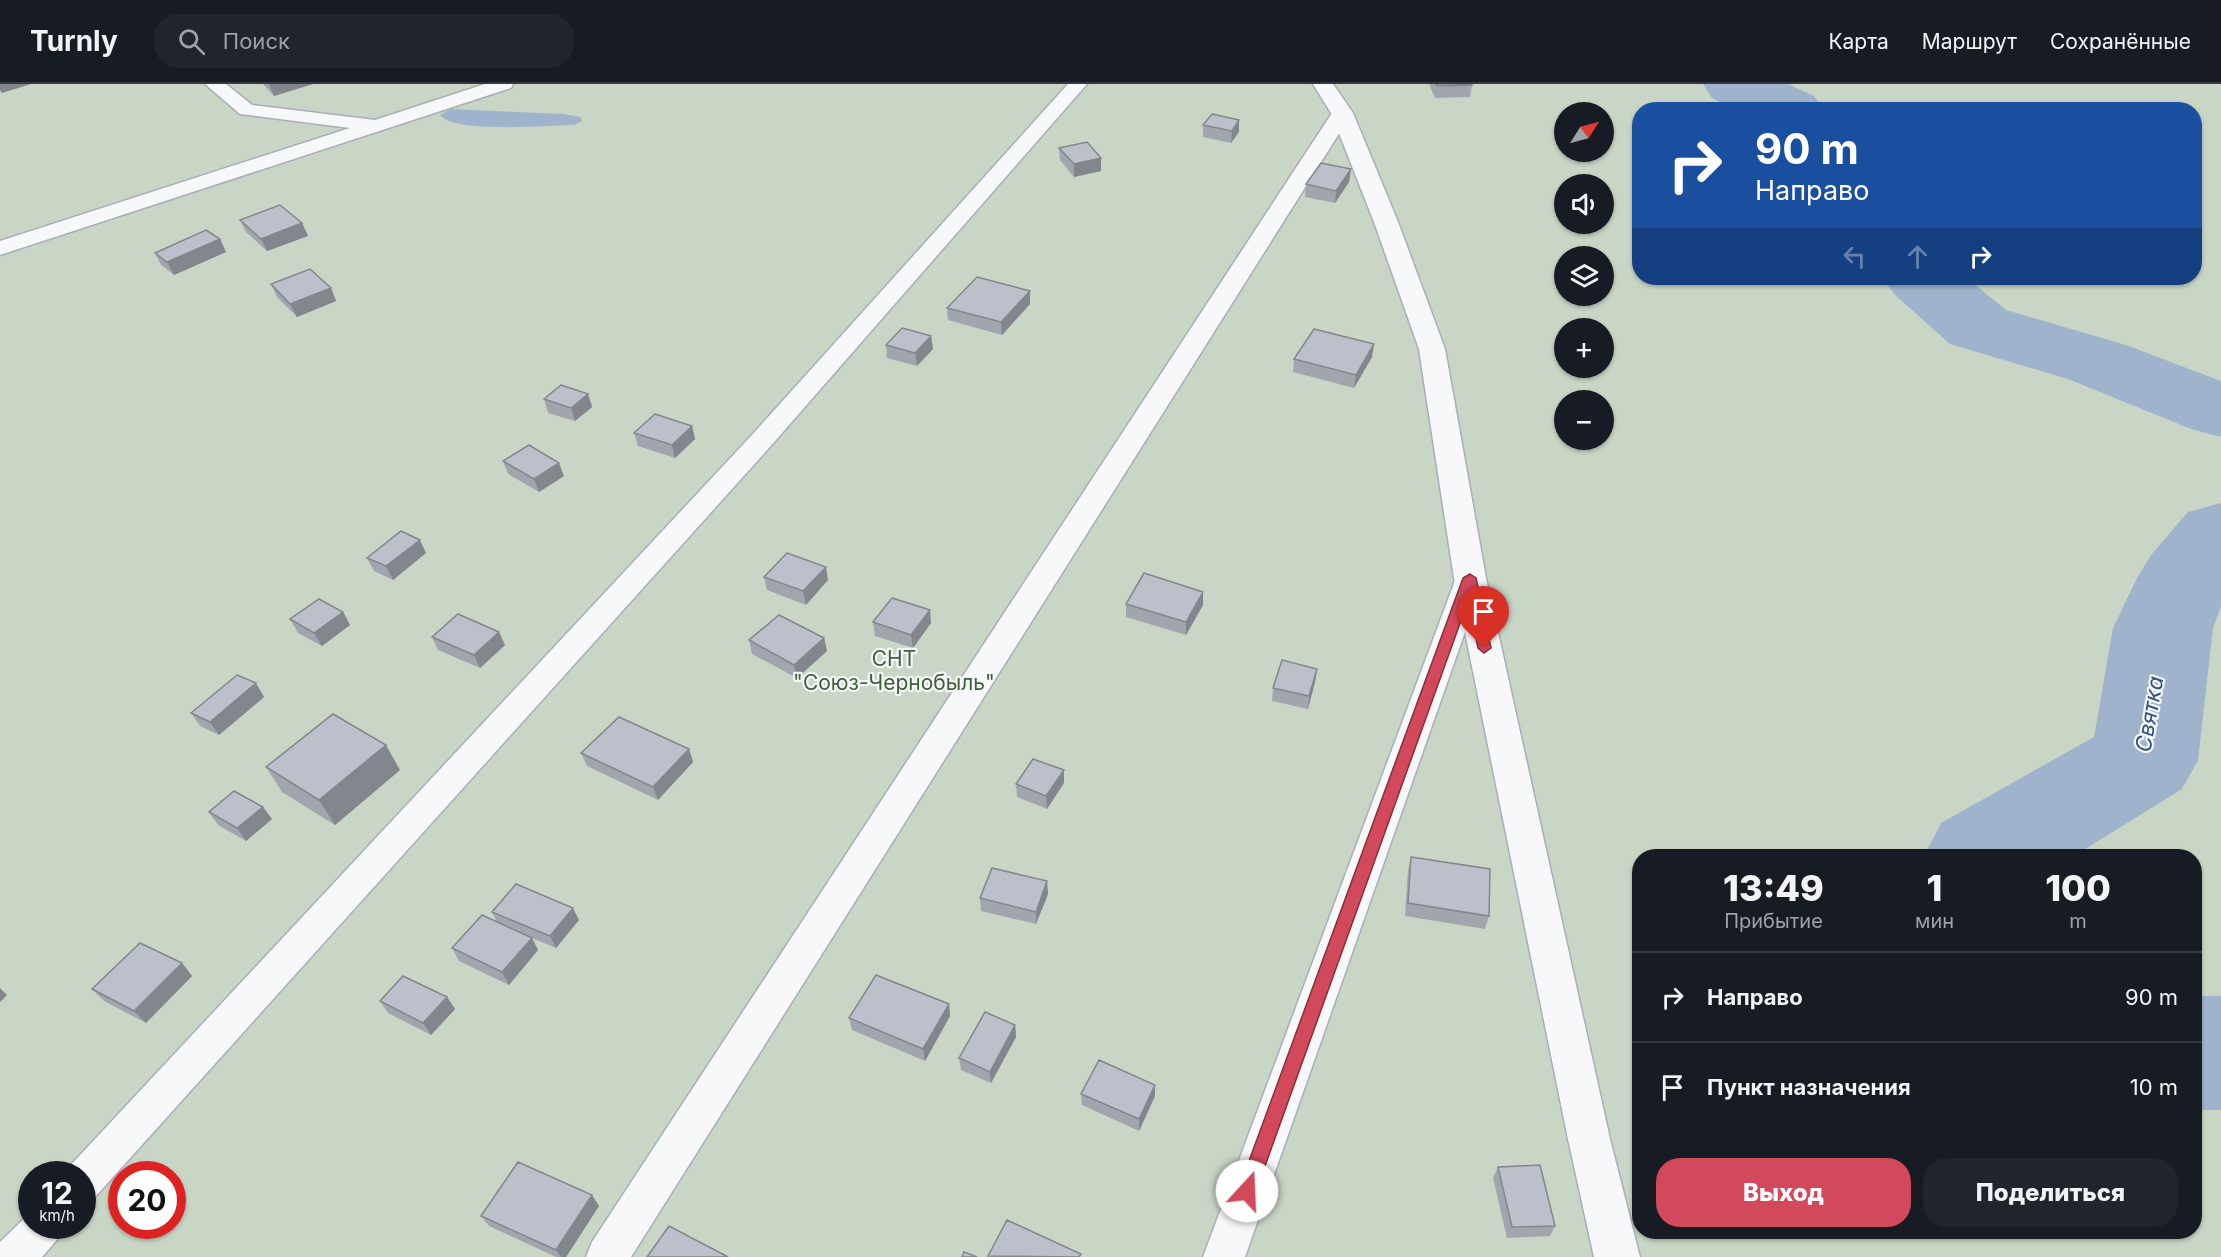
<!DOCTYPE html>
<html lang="ru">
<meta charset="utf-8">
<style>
:root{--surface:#171b24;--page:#20242c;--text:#f1f3f6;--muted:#9ea1a6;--line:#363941;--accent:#d1495b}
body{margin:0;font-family:Inter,sans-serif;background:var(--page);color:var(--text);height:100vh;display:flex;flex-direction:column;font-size:22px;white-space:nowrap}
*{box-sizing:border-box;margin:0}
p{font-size:20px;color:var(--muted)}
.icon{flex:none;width:33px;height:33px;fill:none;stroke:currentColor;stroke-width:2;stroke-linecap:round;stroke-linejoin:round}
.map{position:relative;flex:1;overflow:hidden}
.side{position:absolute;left:1632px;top:765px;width:570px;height:390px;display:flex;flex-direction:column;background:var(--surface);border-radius:24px;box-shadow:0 2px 4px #0004}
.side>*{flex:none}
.top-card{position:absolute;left:1632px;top:18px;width:570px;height:183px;border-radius:24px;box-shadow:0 2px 4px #0004;background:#1a4fa0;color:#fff;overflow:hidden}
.needle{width:39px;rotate:54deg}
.tools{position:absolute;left:1554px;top:18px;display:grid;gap:12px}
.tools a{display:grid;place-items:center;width:60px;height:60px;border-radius:50%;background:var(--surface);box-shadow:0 2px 4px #0004;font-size:30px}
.speed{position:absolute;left:18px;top:1077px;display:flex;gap:12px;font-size:30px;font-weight:700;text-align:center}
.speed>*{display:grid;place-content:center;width:78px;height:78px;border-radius:50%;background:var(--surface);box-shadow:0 2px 4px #0004;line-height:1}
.speed small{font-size:15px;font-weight:400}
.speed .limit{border:9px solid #d22;background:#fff;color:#111}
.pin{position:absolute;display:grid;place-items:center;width:51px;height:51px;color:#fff;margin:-62px -26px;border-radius:50% 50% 50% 0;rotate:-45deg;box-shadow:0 0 6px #0007}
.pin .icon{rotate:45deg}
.me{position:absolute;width:66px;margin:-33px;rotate:20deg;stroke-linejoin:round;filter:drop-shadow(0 0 4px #0008)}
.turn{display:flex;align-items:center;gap:21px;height:126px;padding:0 24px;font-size:27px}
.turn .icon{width:78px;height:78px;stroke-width:2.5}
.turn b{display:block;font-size:42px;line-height:51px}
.lanes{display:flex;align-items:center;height:57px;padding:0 24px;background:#0003;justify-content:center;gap:30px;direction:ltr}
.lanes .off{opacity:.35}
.eta{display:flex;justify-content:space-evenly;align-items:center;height:102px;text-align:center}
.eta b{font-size:36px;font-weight:800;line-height:42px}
.button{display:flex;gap:12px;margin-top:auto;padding:12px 24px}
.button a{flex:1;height:69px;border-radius:24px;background:var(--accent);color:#fff;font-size:24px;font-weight:800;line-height:69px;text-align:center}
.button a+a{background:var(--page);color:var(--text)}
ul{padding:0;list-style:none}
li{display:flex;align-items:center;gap:18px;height:90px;padding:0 24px;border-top:2px solid var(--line)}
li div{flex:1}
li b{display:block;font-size:22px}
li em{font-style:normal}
header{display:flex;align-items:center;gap:36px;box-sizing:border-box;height:84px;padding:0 30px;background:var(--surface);border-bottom:2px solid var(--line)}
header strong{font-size:28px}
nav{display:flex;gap:33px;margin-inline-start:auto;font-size:21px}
.search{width:420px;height:54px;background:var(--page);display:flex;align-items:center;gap:15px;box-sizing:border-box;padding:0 21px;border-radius:24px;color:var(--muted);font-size:22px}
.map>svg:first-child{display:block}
</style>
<header>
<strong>Turnly</strong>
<div class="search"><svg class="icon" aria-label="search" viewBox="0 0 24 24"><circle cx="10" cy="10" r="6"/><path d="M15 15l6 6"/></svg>Поиск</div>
<nav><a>Карта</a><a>Маршрут</a><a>Сохранённые</a></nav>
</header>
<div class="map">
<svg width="2221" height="1173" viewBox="0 0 2221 1173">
<rect width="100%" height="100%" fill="#e4e7ec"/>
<!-- green -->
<path fill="#c9d6c5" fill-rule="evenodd" d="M0 0H2221V1173H0ZM1640 26H2194V194H1640ZM1564 28H1604V68H1564ZM1564 100H1604V140H1564ZM1564 172H1604V212H1564ZM1564 244H1604V284H1564ZM1564 316H1604V356H1564ZM1640 772H2194V1148H1640ZM32 1090H82V1142H32ZM122 1090H172V1142H122Z"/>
<!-- water -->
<path fill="#9fb4cc" d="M451 25 563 30 580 33 582 37 574 41C548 41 454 50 440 31Z"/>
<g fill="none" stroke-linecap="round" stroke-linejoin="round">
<!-- river -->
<path fill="#9fb4cc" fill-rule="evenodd" d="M1703 0H1788L1814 12 1824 26H1737L1712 14Z
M1883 194H1967L2006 226 2126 261 2221 297V353L2191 345 2068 295 1950 260 1894 210Z
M2221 419V523L2213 544 2198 676 2182 705 2074 772H1924L1941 739 2094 653 2113 544 2137 494 2151 471 2188 428Z
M2194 912H2221V1026H2194Z"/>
<!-- service casing -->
<g stroke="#a9aeb7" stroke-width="3">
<path id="service" d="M205 0H226L252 21 375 36 485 0H513L511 4 0 171V157L350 44 240 30Z
M1068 0H1087L769 364 96 1112 82 1117V1090H65L68 1084 751 352Z
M1342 23 1349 25 1352 29 631 1173H586L592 1158 1332 29 1335 25Z
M1470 484 1480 487 1484 494 1245 1173H1203L1456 494 1460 487Z
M32 1127V1142H63L57 1156 42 1173H0V1158Z"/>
</g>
<!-- minor casing -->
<g stroke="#a9aeb7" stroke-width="3">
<path id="minor" d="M1313 0H1333L1353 29 1398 138 1445 265 1486 494 1610 1055 1640 1173H1594L1568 1055 1454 494 1419 265 1374 138 1331 29Z"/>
</g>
<!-- service -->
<use href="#service" fill="#f7f8fa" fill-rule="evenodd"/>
<!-- minor -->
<use href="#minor" fill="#f7f8fa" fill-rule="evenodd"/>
</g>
<!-- wall -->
<path fill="#a1a5ae" d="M263 0H313L274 12Z
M1429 0H1471L1472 1 1470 13 1435 14Z
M1203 41 1239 48 1231 59 1203 53Z
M1059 64 1101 74V87L1074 93 1060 76Z
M1351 85 1349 98 1335 119 1305 113 1306 100Z
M240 136 302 139 308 152 267 167 246 148Z
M220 155 226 168 174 191 161 181 155 169Z
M271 200 331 204 336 217 297 233 277 213Z
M1030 207V220L1002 251 948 236 947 224Z
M931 252 933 265 917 282 887 274 886 261Z
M1372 273 1354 304 1293 288 1294 275Z
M588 310 592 323 575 337 548 329 544 315Z
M692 342 695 355 675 374 638 362 634 349Z
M503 377 564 392 539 408 508 390Z
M426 469 393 496 374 487 367 474Z
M764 493 828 496 806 521 767 506Z
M1203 508V521L1186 551 1126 533V520Z
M343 528 350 541 322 562 298 549 290 535Z
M873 538 931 539 913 564 875 552Z
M432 553 505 561 480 584 438 566Z
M824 554 827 567 797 594 752 570 749 556Z
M1317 585 1315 598 1308 625 1272 617 1273 604Z
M264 613 219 651 200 642 191 629Z
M689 665 693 678 658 716 587 682 581 669Z
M266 683 400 686 335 741 282 708Z
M1064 699 1047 725 1017 713 1016 700Z
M263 723 272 735 246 757 218 741 209 728Z
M1411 773 1489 832 1485 845 1405 832 1408 786Z
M1048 810 1036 840 981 827 980 814Z
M492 828 579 836 556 864 532 854 538 866 509 901 459 877 452 864 497 838Z
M182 879 192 892 146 939 104 917 92 905Z
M380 917 455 925 431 951 388 929Z
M949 920 950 932 925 977 852 946 849 934Z
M1015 941 1016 953 991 999 961 986 959 974Z
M1155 1001V1012L1139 1047 1082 1021 1081 1010Z
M1498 1083 1555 1142 1550 1152 1507 1154 1493 1094Z
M599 1122 566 1173H556L489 1142 481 1132Z"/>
<!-- shaded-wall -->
<path fill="#83868d" d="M0 0H31L2 9 0 6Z
M269 0H313L274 12Z
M1239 36V48L1231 59 1232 47Z
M1101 74V87L1074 93V80Z
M1351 85 1349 98 1335 119 1336 107Z
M302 139 308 152 267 167 261 155Z
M220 155 226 168 174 191 167 178Z
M331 204 336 217 297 233 290 220Z
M1030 207V220L1002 251 1001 238Z
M931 252 933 265 917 282 915 269Z
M1374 260 1372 273 1354 304 1356 291Z
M588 310 592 323 575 337 571 324Z
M692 342 695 355 675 374 672 361Z
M559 379 564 392 539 408 534 395Z
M420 456 426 469 393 496 386 482Z
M826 483 828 496 806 521 803 507Z
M1203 508V521L1186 551V538Z
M930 526 931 539 913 564 911 551Z
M343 528 350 541 322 562 314 549Z
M499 548 505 561 480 584 474 571Z
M824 554 827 567 797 594 794 581Z
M1317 585 1315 598 1308 625 1309 612Z
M256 599 264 613 219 651 210 638Z
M386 661 400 686 335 741 319 716Z
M689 665 693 678 658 716 653 703Z
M1064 686V699L1047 725 1046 712Z
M263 723 272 735 246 757 237 744Z
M1047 797 1048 810 1036 840V828Z
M573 824 579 836 556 864 550 852Z
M532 854 538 866 509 901 502 888Z
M182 879 192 892 146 939 134 927Z
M0 904 7 911 0 918Z
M447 913 455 925 431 951 423 939Z
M949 920 950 932 925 977 923 965Z
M1015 941 1016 953 991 999 990 988Z
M1155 1001V1012L1139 1047V1035Z
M592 1111 599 1122 566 1173H561L556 1166Z"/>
<!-- building -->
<path fill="#bbc0ca" stroke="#83868d" stroke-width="1.5" d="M1436 0H1471L1472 1 1437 2Z
M1212 30 1239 36 1232 47 1203 41Z
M1087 58 1101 74 1074 80 1059 64Z
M1321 79 1351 85 1336 107 1306 100Z
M280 121 302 139 261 155 240 136Z
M206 146 220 155 167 178 155 169Z
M310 185 331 204 290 220 271 200Z
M977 193 1030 207 1001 238 947 224Z
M902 244 931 252 915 269 886 261Z
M1314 245 1374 260 1356 291 1294 275Z
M561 301 588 310 571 324 544 315Z
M655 330 692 342 672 361 634 349Z
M529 361 559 379 534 395 503 377Z
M401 447 420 456 386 482 367 474Z
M787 469 826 483 803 507 764 493Z
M1144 489 1203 508 1186 538 1126 520Z
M892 514 930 526 911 551 873 538Z
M319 515 343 528 314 549 290 535Z
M458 530 499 548 474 571 432 553Z
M779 531 824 554 794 581 749 556Z
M1282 576 1317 585 1309 612 1273 604Z
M237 591 256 599 210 638 191 629Z
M333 630 386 661 319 716 266 683Z
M619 633 689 665 653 703 581 669Z
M1033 675 1064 686 1046 712 1016 700Z
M234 707 263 723 237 744 209 728Z
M1411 773 1490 785 1489 832 1408 819Z
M992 784 1047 797 1036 828 980 814Z
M516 800 573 824 550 852 492 828Z
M482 831 532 854 502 888 452 864Z
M140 859 182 879 134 927 92 905Z
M876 891 949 920 923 965 849 934Z
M403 892 447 913 423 939 380 917Z
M985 928 1015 941 990 988 959 974Z
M1099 976 1155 1001 1139 1035 1081 1010Z
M518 1078 592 1111 556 1166 481 1132Z
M1540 1081 1555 1142 1512 1143 1498 1083Z
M1007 1136 1081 1170 1079 1173 988 1172Z
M669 1142 728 1173H647Z
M964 1168 977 1173H962Z"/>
<!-- route -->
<path fill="#d1495b" stroke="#882f3b" stroke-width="1.5" d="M1470 490 1476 494 1491 564 1484 569 1478 564 1468 517 1256 1107 1254 1114 1247 1116 1241 1114 1238 1107 1463 494Z"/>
<g text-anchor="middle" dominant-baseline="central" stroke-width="4.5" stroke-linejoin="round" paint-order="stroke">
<!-- park labels -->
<g font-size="21" fill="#3f6138" stroke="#f4f6f9">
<text x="894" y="574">СНТ<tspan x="894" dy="24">"Союз-Чернобыль"</tspan></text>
</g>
<!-- water labels -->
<g font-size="22" font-style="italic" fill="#34527a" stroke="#f4f6f9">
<text transform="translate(2149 630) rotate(-80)">Святка</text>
</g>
</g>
</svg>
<div class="tools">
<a><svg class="needle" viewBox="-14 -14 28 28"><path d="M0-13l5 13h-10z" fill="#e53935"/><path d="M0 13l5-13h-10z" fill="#9ea1a6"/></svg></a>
<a><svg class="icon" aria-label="sound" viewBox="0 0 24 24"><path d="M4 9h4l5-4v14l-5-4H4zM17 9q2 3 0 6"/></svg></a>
<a><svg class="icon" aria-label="layers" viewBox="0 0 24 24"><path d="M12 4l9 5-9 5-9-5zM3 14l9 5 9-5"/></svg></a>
<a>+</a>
<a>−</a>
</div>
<div class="speed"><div>12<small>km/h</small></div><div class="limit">20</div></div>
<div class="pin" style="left:1484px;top:564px;background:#d93025"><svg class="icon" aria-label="arrive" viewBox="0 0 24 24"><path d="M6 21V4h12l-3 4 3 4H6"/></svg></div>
<svg class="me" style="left:1247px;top:1107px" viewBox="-20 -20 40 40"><circle r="19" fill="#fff"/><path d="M0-13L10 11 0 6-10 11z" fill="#d1495b"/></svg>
<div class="top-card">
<div class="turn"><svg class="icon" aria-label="right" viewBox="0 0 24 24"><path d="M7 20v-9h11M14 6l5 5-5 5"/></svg><div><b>90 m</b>Направо</div></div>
<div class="lanes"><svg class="icon off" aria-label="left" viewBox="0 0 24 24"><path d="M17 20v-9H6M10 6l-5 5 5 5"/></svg><svg class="icon off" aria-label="ahead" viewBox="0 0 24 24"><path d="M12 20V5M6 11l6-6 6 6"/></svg><svg class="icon" aria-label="right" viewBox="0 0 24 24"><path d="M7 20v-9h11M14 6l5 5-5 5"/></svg></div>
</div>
<section class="side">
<div class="eta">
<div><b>13:49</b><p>Прибытие</p></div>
<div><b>1</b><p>мин</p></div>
<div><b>100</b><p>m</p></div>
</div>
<ul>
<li><svg class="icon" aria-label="right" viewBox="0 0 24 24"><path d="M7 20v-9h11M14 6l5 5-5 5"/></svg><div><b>Направо</b></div><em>90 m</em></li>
<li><svg class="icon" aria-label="arrive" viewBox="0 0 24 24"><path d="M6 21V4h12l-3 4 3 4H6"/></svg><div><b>Пункт назначения</b></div><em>10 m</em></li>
</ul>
<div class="button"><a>Выход</a><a>Поделиться</a></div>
</section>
</div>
